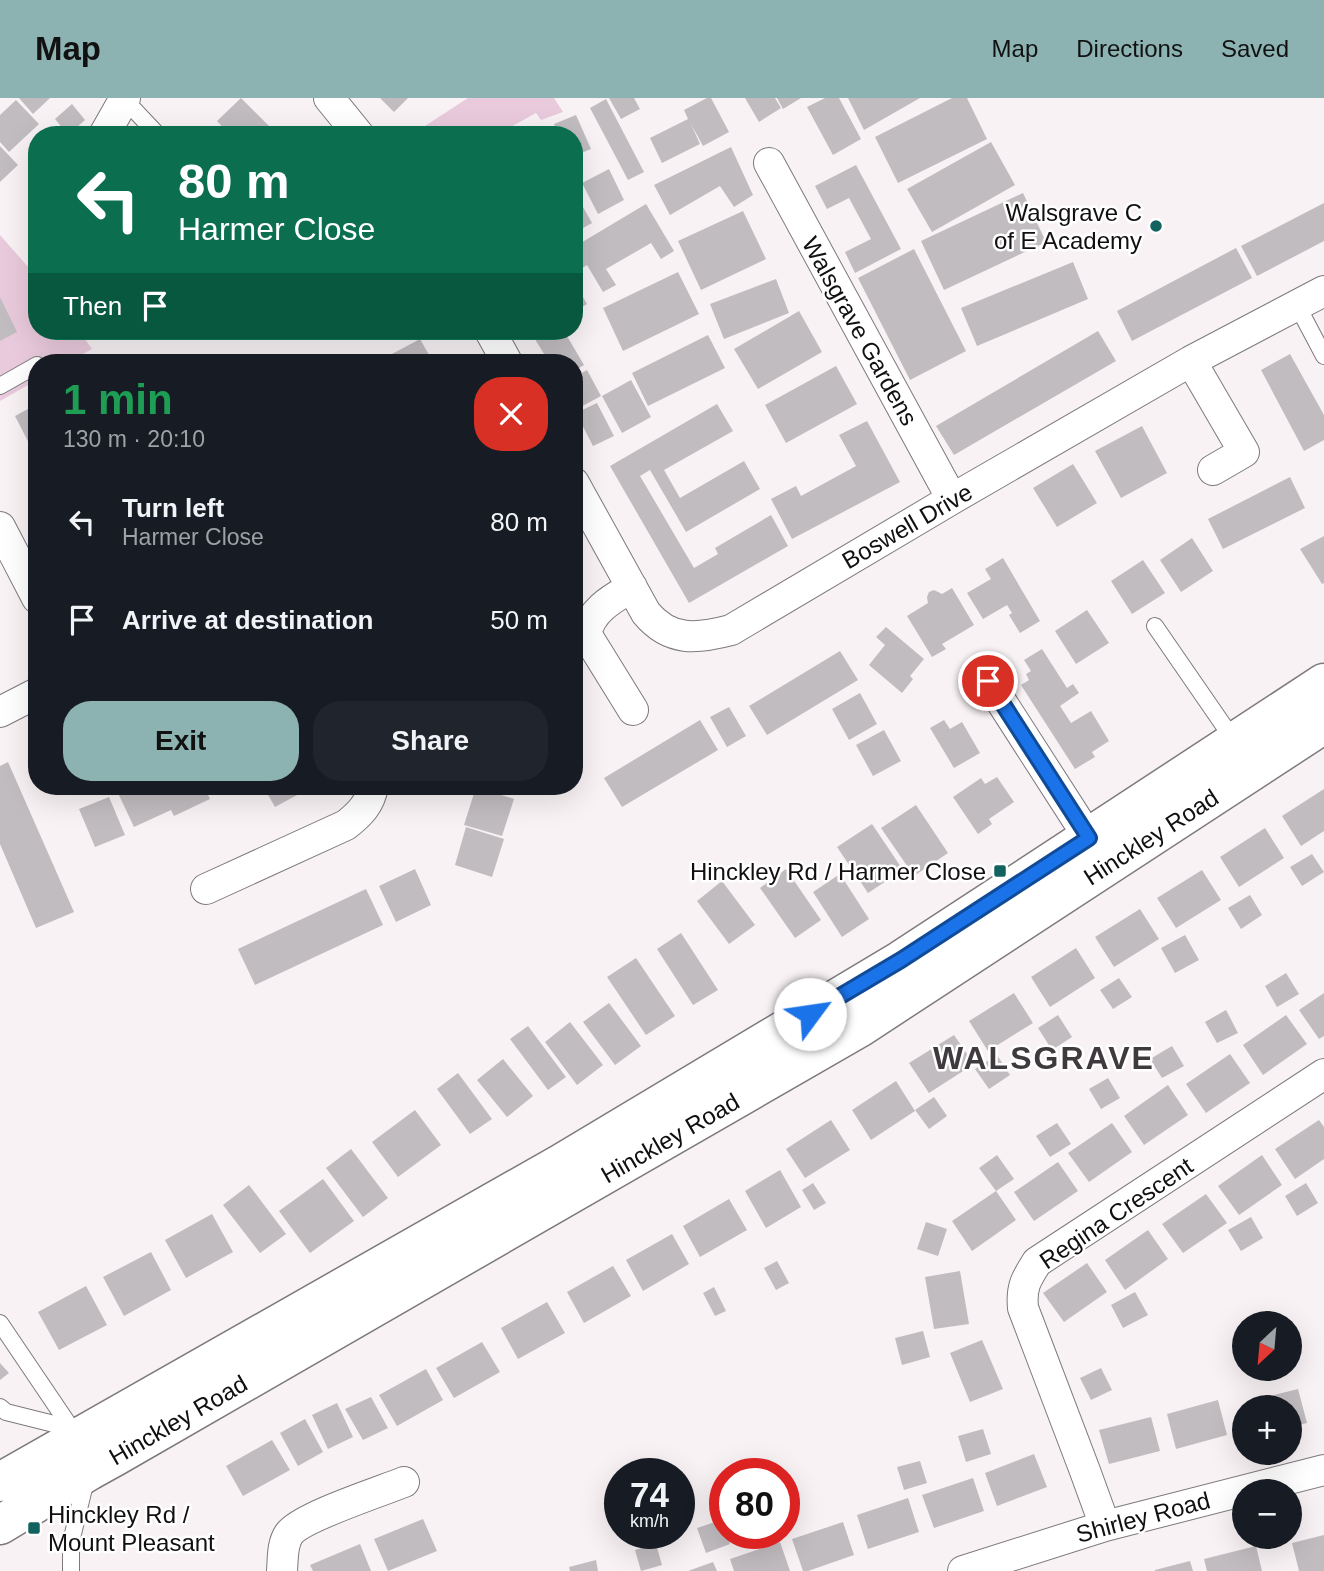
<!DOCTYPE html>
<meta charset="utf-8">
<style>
:root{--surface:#171b24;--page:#20242c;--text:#f1f3f6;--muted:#9ea1a6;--accent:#8db2b2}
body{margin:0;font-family:Arial,sans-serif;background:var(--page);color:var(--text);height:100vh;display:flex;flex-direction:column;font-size:26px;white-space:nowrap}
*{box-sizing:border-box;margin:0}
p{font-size:23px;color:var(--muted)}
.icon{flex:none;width:38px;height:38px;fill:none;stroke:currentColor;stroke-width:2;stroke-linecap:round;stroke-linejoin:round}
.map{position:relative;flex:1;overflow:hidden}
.side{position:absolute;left:28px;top:256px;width:555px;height:441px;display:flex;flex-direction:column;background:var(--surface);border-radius:28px;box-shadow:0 7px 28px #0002}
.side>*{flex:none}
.top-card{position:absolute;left:28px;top:28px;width:555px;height:214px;border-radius:28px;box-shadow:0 7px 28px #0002;background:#0b6e4f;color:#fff;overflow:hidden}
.needle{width:46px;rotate:206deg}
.tools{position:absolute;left:1232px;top:1213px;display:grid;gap:14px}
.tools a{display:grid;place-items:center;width:70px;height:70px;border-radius:50%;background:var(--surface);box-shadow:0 7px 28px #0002;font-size:35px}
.speed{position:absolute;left:604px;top:1360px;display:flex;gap:14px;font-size:35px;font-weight:700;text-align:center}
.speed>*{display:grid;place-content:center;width:91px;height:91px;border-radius:50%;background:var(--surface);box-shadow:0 7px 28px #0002;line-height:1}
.speed small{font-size:18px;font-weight:400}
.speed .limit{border:10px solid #d22;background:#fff;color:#111}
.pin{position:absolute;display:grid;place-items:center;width:60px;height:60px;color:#fff;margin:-30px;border:4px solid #fff;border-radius:50%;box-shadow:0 2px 7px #0007}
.me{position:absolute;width:77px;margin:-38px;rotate:59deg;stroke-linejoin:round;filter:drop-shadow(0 0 5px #0008)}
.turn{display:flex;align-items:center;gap:24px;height:147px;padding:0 35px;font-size:32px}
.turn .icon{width:91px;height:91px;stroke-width:2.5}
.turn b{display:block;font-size:49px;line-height:60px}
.then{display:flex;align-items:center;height:66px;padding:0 35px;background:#0003;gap:14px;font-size:26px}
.round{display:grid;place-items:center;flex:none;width:74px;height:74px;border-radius:28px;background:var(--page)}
.summary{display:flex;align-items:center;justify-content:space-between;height:119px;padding:0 35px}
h1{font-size:42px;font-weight:700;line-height:52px;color:#1e9e55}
.button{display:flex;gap:14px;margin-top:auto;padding:14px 35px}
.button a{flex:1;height:80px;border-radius:28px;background:var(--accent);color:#111;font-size:28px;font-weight:700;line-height:80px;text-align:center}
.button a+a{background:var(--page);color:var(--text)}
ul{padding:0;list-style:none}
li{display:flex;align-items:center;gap:21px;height:98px;padding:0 35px}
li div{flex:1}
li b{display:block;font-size:26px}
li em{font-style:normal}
header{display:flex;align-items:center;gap:42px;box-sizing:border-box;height:98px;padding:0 35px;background:var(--accent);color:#111}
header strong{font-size:33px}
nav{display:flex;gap:38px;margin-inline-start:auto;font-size:24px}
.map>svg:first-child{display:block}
</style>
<header>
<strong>Map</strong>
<nav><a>Map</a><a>Directions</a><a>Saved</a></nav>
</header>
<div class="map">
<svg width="1324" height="1473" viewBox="0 0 1324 1473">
<rect width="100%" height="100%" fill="#f8f2f5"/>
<!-- green -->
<path fill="#e9cadc" d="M468 0H554L563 14 541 22 536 15 496 37H411Z
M0 137 37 179V233H79L92 251 68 264H37V282L0 303Z"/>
<!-- building -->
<path fill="#c1bcbf" d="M19 0H50L33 16Z
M241 0 271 30 264 37H230L217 23Z
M380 0H408L394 14Z
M609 0H634L640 11 621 21Z
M707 0H711L729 34 703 48 691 26 700 46 662 65 650 40 688 21 684 12Z
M745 0H775L781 10 759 24Z
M777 0H801L783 11Z
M825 0H839L861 41 833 57 807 9Z
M848 0H920L864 32Z
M952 0H967L987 41 898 85 875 39Z
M606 1 644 74 628 82 590 10Z
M16 2 39 26 9 54 0 44V17Z
M72 6 85 22 68 37 55 21Z
M576 17 591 51 574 58V37H558L554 26Z
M538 29 543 37H524Z
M991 44 1015 87 932 134 907 91Z
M0 48 18 67 0 84Z
M731 49 753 97 734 109 720 88 670 117 654 87Z
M856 67 901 151 855 175 845 154 871 141 849 100 827 111 815 88Z
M609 71 624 102 598 116 582 85Z
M574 93 592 125 574 135Z
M1023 95 1046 144 944 192 921 143Z
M1324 105V143L1257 178 1241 148Z
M646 106 674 153 661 161 651 145 606 171 616 187 603 194 587 167 574 175V149Z
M743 113 766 161 701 192 678 143Z
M1236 150 1252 180 1132 243 1117 213Z
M914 151 966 253 910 282 858 180Z
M1073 164 1088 201 977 248 961 210Z
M678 174 699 216 623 253 603 210Z
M776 181 789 215 724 241 710 206Z
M574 183 587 206 574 214Z
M0 199 17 234 0 243Z
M799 213 822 254 758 291 734 251Z
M530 233H564L584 267 574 273V264H549Z
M1098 233 1116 263 954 357 936 328Z
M708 237 725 270 648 308 632 275Z
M420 241 433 264H394L390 257Z
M1290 256 1324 317V342L1304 353 1261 272Z
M836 268 857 306 786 345 765 307Z
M587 272 601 298 577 311 574 306V279Z
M631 282 651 319 622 335 602 298Z
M597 305 614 338 593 348 576 315Z
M37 306V351L33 353 15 318Z
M717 306 733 333 664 372 680 400 744 363 760 391 686 434 650 372 640 378 694 470 718 456 715 450 771 417 788 448 689 505 610 368Z
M867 323 900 384 792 441 771 401 796 388 801 398 856 368 839 337Z
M1142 328 1167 375 1121 400 1095 353Z
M1073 366 1097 405 1057 429 1033 390Z
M1290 379 1305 410 1223 451 1208 421Z
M1324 438V485L1322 486 1300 451Z
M1192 440 1213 473 1181 494 1160 462Z
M1003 460 1040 523 1020 535 1009 517 1012 515 1007 507 983 521 967 495 991 481 985 471Z
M1143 462 1165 495 1132 516 1111 483Z
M952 490 974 527 942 546 946 551 932 559 907 518 928 505 927 499 929 494 934 492 942 496Z
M1087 512 1109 545 1076 566 1055 533Z
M886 529 924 561 910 578 913 581 902 595 869 567 885 547 876 539Z
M1042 551 1067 590 1073 586 1079 595 1060 608 1071 625 1091 613 1109 643 1092 654 1095 659 1075 671 1021 587 1029 582 1026 576 1031 573 1024 562Z
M840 553 858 582 767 637 749 608Z
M860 595 877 626 849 642 832 611Z
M729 609 746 638 727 649 710 619Z
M700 622 718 652 622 709 604 680Z
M944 622 950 631 962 624 980 655 954 670 930 630Z
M884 632 901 663 873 678 856 647Z
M8 664 74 814 36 830 0 746V668Z
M997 679 1014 704 989 721 992 726 978 736 953 699 981 680 985 686Z
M127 688H204L210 701 174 718 171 712 134 729 117 693Z
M263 688H309L310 690 275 709Z
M476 689 514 701 502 738 464 727Z
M1324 691V733L1301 748 1282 718Z
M109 699 125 737 95 749 79 711Z
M916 707 948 755 914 778 881 730Z
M872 726 903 772 868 795 837 749Z
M466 729 504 741 492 779 455 767Z
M1265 730 1284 760 1239 789 1220 759Z
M1312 756 1324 774 1302 788 1290 769Z
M415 771 431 807 396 824 379 788Z
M786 771 821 822 795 840 760 790Z
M1202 772 1221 802 1176 830 1157 800Z
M840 776 869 821 842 839 813 794Z
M722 783 755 827 729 846 697 803Z
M366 791 383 827 255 887 238 851Z
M1250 797 1262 817 1241 831 1228 810Z
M1140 811 1159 841 1114 869 1095 839Z
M681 835 718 892 693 907 657 851Z
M1185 837 1199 862 1175 875 1161 850Z
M1076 850 1095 880 1050 909 1031 879Z
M636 860 675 918 646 937 607 879Z
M1286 875 1299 896 1277 909 1265 888Z
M1119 880 1132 899 1113 911 1100 892Z
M1014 895 1033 925 988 953 969 923Z
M1324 895V938L1319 941 1299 912Z
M609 905 641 948 615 967 583 924Z
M1226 912 1238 935 1217 945 1205 924Z
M1058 917 1072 939 1052 952 1038 930Z
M1286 917 1307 946 1263 977 1243 947Z
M570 924 603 967 577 987 545 944Z
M528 928 566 979 548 992 510 941Z
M954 937 974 966 929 995 909 965Z
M1172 948 1184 968 1162 980 1150 961Z
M1230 956 1250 985 1206 1015 1186 986Z
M997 957 1010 977 989 991 975 971Z
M503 961 533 998 507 1019 477 982Z
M458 975 492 1021 470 1036 437 991Z
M1108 980 1120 1000 1101 1011 1089 991Z
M896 983 915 1013 871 1042 852 1012Z
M1168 987 1188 1017 1144 1047 1124 1018Z
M934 999 947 1018 929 1031 915 1012Z
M415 1012 441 1047 398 1079 372 1044Z
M831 1022 850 1052 805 1080 786 1051Z
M1319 1022 1324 1029V1061L1295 1081 1275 1051Z
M1057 1025 1071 1046 1050 1059 1036 1038Z
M1112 1025 1132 1054 1089 1084 1068 1055Z
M351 1051 388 1100 363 1119 326 1070Z
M997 1057 1014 1081 996 1093 979 1070Z
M1262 1057 1282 1087 1239 1117 1218 1088Z
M1058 1064 1078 1093 1034 1123 1014 1094Z
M780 1072 801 1109 766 1130 745 1093Z
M323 1081 354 1123 310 1155 279 1113Z
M813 1085 826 1105 814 1112 802 1092Z
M1306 1085 1318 1105 1297 1118 1285 1098Z
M249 1087 286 1136 260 1155 223 1107Z
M996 1093 1016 1122 972 1153 952 1123Z
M1206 1096 1227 1125 1183 1155 1162 1126Z
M729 1101 747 1132 700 1159 683 1128Z
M212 1116 233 1154 186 1180 165 1142Z
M1251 1119 1263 1140 1241 1153 1228 1132Z
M926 1124 947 1131 938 1158 917 1151Z
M1148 1132 1168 1161 1125 1192 1105 1162Z
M672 1136 689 1166 643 1193 626 1162Z
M151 1154 171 1192 124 1218 103 1179Z
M777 1163 789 1185 776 1192 764 1170Z
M1087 1165 1107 1194 1064 1224 1043 1195Z
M613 1168 631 1198 584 1225 567 1194Z
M960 1173 969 1226 934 1231 925 1179Z
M86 1188 107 1227 59 1252 38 1214Z
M714 1189 726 1213 715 1218 703 1195Z
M1135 1194 1148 1217 1123 1230 1111 1207Z
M547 1204 565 1235 518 1261 501 1230Z
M923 1233 930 1259 902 1267 895 1240Z
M982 1242 1003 1291 970 1304 950 1255Z
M482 1244 500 1274 454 1300 436 1270Z
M0 1265 9 1275 0 1282Z
M1101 1270 1112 1292 1091 1302 1080 1280Z
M426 1271 443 1302 397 1328 379 1297Z
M1298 1291 1307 1325 1290 1329V1309H1248L1246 1304Z
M371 1299 388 1330 363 1342 345 1311Z
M1218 1302 1227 1337 1176 1351 1167 1316Z
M337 1305 353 1339 328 1351 312 1317Z
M1151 1319 1160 1353 1109 1366 1099 1332Z
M305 1321 323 1354 298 1368 280 1335Z
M983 1331 991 1356 966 1364 958 1338Z
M272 1342 290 1372 243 1398 226 1368Z
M1034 1356 1047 1389 997 1408 985 1375Z
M920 1363 927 1385 904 1392 897 1369Z
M973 1380 984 1413 934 1430 922 1397Z
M908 1400 919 1434 868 1451 857 1417Z
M423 1421 437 1453 388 1473 374 1441Z
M721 1422 724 1435H726L730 1446 706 1455 697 1430Z
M843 1424 854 1457 808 1473H803L792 1441Z
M1324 1437V1473H1299L1292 1445Z
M780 1444 790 1473H734L730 1461Z
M360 1446 371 1473H313L310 1467Z
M656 1446 662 1467 641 1473 635 1452Z
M1256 1448 1262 1473H1207L1204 1461Z
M596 1462 598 1473H570L569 1469Z
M1190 1463 1193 1473H1155V1472Z
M713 1464 717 1473H688Z"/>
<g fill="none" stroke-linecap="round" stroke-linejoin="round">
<!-- lane casing -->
<g stroke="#7e797c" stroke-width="18">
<path id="lane" d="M124 1 158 37
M1297 207 1324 258
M0 288 37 267
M1155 528 1235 644
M0 1225 71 1330
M0 1309 6 1314 74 1331
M71 1473V1444L86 1382"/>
</g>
<!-- street casing -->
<g stroke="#7e797c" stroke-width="32">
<path id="street" d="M329 0 359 37
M104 37 125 0
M769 65 952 401
M490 233 507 264
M1191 263 1244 354 1213 372
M574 385 646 515C670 544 697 541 731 532L952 401 1191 263 1324 193
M0 429 37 500
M632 489C612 501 591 512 586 536L633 612
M988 583 1089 740
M0 614 37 595
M206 791 346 727C360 716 370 706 373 688
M1105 1428 1085 1373 1023 1210C1021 1189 1026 1181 1037 1164L1324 976
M282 1473C283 1460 282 1446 289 1436 301 1419 382 1393 404 1384
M963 1473 1105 1428 1324 1372"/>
</g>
<!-- highway casing -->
<g stroke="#7e797c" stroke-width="41">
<path id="highway" d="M0 1384 560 1066 901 862 1324 585
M0 1427 89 1373 116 1358 859 930 1324 626"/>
</g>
<!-- lane -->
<use href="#lane" stroke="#fff" stroke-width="16"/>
<!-- street -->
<use href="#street" stroke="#fff" stroke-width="30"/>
<!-- highway -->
<use href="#highway" stroke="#fff" stroke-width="38"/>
</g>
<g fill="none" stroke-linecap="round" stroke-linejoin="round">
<!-- route casing -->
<g stroke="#114b97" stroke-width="18">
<path id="route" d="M810 916 901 862 1089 740 988 583"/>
</g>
<!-- route -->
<use href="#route" stroke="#1a73e8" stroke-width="12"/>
</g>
<!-- markers -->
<g fill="#126260" stroke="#fff" stroke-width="2.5">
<circle cx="1156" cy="128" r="7"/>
<rect x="993" y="766" width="14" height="14" rx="3.5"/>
<rect x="27" y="1423" width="14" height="14" rx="3.5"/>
</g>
<g text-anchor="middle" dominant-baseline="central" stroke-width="5" stroke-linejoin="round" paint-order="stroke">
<!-- poi labels -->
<g font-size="24" fill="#110f10" stroke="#fff" text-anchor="end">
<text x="1142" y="114">Walsgrave C<tspan x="1142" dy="28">of E Academy</tspan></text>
<text x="986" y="773">Hinckley Rd / Harmer Close</text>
<text x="48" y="1416" text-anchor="start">Hinckley Rd /<tspan x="48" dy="28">Mount Pleasant</tspan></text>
</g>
<!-- street labels -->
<g font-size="24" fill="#110f10" stroke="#fff">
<text transform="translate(860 233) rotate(61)">Walsgrave Gardens</text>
<text transform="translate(907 428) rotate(-30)">Boswell Drive</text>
<text transform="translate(1151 739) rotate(-33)">Hinckley Road</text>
<text transform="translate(670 1040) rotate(-30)">Hinckley Road</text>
<text transform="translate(1116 1115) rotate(-34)">Regina Crescent</text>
<text transform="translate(178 1322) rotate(-30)">Hinckley Road</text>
<text transform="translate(1143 1419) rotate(-15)">Shirley Road</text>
</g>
<!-- district labels -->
<g font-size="32" font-weight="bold" letter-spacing="2" fill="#3f3a3d" stroke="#fff">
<text x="1044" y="960">WALSGRAVE</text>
</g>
</g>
</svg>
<div class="tools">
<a><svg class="needle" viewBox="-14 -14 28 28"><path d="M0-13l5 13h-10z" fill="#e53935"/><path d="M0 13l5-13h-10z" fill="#9ea1a6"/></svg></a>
<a>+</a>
<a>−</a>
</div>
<div class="speed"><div>74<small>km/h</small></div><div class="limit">80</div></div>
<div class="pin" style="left:988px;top:583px;background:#d93025"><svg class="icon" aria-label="arrive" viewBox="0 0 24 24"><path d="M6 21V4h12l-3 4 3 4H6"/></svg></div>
<svg class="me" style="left:810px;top:916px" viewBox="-20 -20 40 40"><circle r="19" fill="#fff"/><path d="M0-13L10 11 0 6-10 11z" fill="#1a73e8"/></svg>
<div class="top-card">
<div class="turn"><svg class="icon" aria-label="left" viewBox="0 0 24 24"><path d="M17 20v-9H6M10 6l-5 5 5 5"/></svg><div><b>80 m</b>Harmer Close</div></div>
<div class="then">Then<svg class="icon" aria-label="arrive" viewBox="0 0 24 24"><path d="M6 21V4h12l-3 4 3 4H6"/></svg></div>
</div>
<section class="side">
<div class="summary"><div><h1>1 min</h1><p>130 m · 20:10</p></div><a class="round" style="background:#d93025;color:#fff"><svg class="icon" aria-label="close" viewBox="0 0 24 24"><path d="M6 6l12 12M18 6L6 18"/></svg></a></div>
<ul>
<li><svg class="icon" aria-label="left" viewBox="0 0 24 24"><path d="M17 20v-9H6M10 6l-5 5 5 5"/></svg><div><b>Turn left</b><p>Harmer Close</p></div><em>80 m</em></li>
<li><svg class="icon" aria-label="arrive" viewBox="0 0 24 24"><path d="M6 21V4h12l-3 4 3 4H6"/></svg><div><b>Arrive at destination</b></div><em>50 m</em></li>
</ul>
<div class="button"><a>Exit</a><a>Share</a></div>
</section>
</div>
